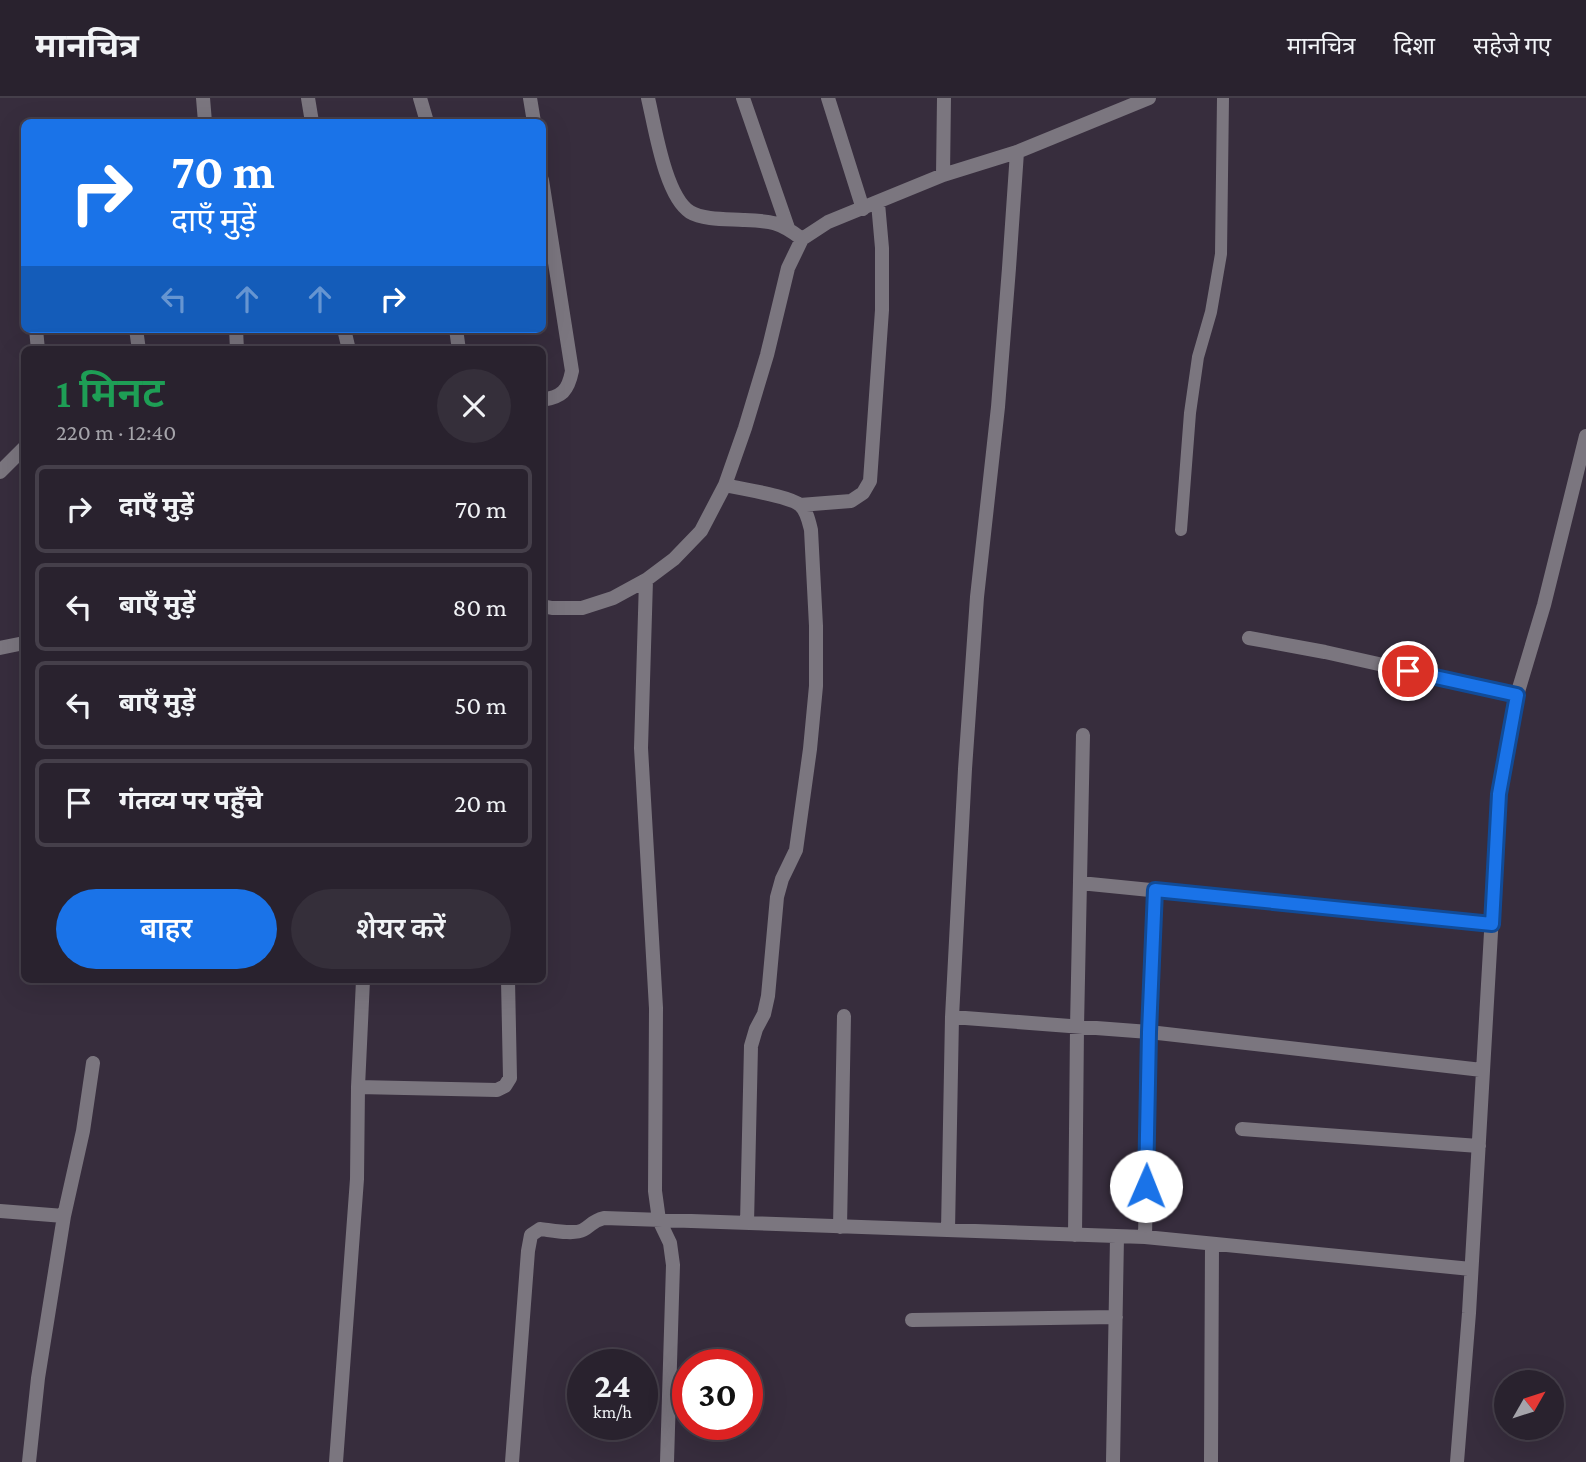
<!DOCTYPE html>
<html lang="hi">
<meta charset="utf-8">
<style>
:root{--surface:#29222e;--page:#352f3a;--text:#f1f3f6;--muted:#a5a4aa;--line:#453f4a;--accent:#1a73e8}
body{margin:0;font-family:"Crimson Pro","Noto Sans Devanagari",serif;background:var(--page);color:var(--text);height:100vh;display:flex;flex-direction:column;font-size:26px;white-space:nowrap}
*{box-sizing:border-box;margin:0}
p{font-size:23px;color:var(--muted)}
.icon{flex:none;width:38px;height:38px;fill:none;stroke:currentColor;stroke-width:2;stroke-linecap:round;stroke-linejoin:round}
.map{position:relative;flex:1;overflow:hidden}
.details{position:absolute;left:21px;top:248px;width:525px;height:637px;display:flex;flex-direction:column;background:var(--surface);border-radius:10px;box-shadow:0 7px 28px #0002,0 0 0 2px var(--line)}
.details>*{flex:none}
.top-card{position:absolute;left:21px;top:21px;width:525px;height:214px;border-radius:10px;box-shadow:0 7px 28px #0002,0 0 0 2px var(--line);background:#1a73e8;color:#fff;overflow:hidden}
.needle{width:46px;rotate:51deg}
.controls{position:absolute;left:1494px;top:1272px;display:grid;gap:14px}
.controls a{display:grid;place-items:center;width:70px;height:70px;border-radius:50%;background:var(--surface);box-shadow:0 7px 28px #0002,0 0 0 2px var(--line);font-size:35px}
.speed{position:absolute;left:567px;top:1251px;display:flex;gap:14px;font-size:35px;font-weight:700;text-align:center}
.speed>*{display:grid;place-content:center;width:91px;height:91px;border-radius:50%;background:var(--surface);box-shadow:0 7px 28px #0002,0 0 0 2px var(--line);line-height:1}
.speed small{font-size:18px;font-weight:400}
.speed .limit{border:10px solid #d22;background:#fff;color:#111}
.pin{position:absolute;display:grid;place-items:center;width:60px;height:60px;color:#fff;margin:-30px;border:4px solid #fff;border-radius:50%;box-shadow:0 2px 7px #0007}
.me{position:absolute;width:77px;margin:-38px;rotate:1deg;stroke-linejoin:round;filter:drop-shadow(0 0 5px #0008)}
.turn{display:flex;align-items:center;gap:24px;height:147px;padding:0 35px;font-size:32px}
.turn .icon{width:91px;height:91px;stroke-width:2.5}
.turn b{display:block;font-size:49px;line-height:60px}
.lanes{display:flex;align-items:center;height:66px;padding:0 35px;background:#0003;justify-content:center;gap:35px;direction:ltr}
.lanes .off{opacity:.35}
.round{display:grid;place-items:center;flex:none;width:74px;height:74px;border-radius:37px;background:var(--page)}
.overview{display:flex;align-items:center;justify-content:space-between;height:119px;padding:0 35px}
h1{font-size:42px;font-weight:600;line-height:52px;color:#1e9e55}
.primary-button{display:flex;gap:14px;margin-top:auto;padding:14px 35px}
.primary-button a{flex:1;height:80px;border-radius:42px;background:var(--accent);color:#fff;font-size:28px;font-weight:600;line-height:80px;text-align:center}
.primary-button a+a{background:var(--page);color:var(--text)}
ul{padding:0;list-style:none}
li{display:flex;align-items:center;gap:21px;height:88px;margin:0 14px 10px;padding:0 21px;border:4px solid var(--line);border-radius:10px}
li div{flex:1}
li b{display:block;font-size:26px}
li em{font-style:normal}
header{display:flex;align-items:center;gap:42px;box-sizing:border-box;height:98px;padding:0 35px;background:var(--surface);border-bottom:2px solid var(--line)}
header strong{font-size:33px}
nav{display:flex;gap:38px;margin-inline-start:auto;font-size:24px}
.map>svg:first-child{display:block}
</style>
<header>
<strong>मानचित्र</strong>
<nav><a>मानचित्र</a><a>दिशा</a><a>सहेजे गए</a></nav>
</header>
<div class="map">
<svg width="1586" height="1364" viewBox="0 0 1586 1364">
<rect width="100%" height="100%" fill="#372d3d"/>
<g fill="none" stroke-linecap="round" stroke-linejoin="round">
<!-- lane -->
<path stroke="#7b767f" stroke-width="12" d="M1181 432 1190 315 1198 259 1211 214 1221 156 1223 0"/>
<!-- street -->
<path stroke="#7b767f" stroke-width="14" d="M203 0 205 24
M308 0 312 24
M420 0 427 24
M530 0 534 24
M648 0C655 29 665 98 690 114 703 122 728 121 743 122 770 123 779 123 802 141
M743 0 788 130
M828 0 863 111
M943 77 944 0
M542 82 572 273C568 293 562 299 542 302
M36 231 38 252
M136 231 139 252
M236 231 237 252
M344 231 349 252
M456 231 459 252
M0 374 24 350
M725 387C741 391 790 398 800 407 807 413 809 424 811 432L816 528V588L810 651 796 752 782 781 777 799 768 898 764 916 756 931 751 948 747 1125
M800 407 851 403 863 395 870 383 882 212V150L878 105
M646 482 641 650 656 910 655 1093 659 1122 670 1145 673 1167 667 1364
M542 508 552 510H582L613 500 646 482 674 461 701 433 725 387 745 330 767 257 788 170 802 141 828 124 943 77 1017 54 1149 0
M1249 540 1325 554 1517 597
M0 550 24 545
M1080 785 1492 826
M952 919 1149 934 1482 972
M358 989 497 992 505 988 510 980 508 882
M1242 1031 1479 1048
M0 1113 64 1118
M840 1129 844 918
M948 1132 952 919 965 671 977 499 998 309 1009 170 1017 54
M1075 1137 1077 929 1083 637
M1145 1139 1149 934 1155 792
M912 1222 1116 1219
M29 1364 38 1280 64 1118 83 1033 93 965
M336 1364 357 1081 358 989 363 882
M512 1364 528 1153 531 1137 540 1131C550 1132 574 1137 583 1132 592 1127 592 1123 604 1120L1145 1139 1471 1171
M1113 1364 1117 1139
M1211 1364 1212 1146
M1457 1364 1469 1215 1499 696 1517 597 1544 507 1586 338"/>
</g>
<g fill="none" stroke-linecap="round" stroke-linejoin="round">
<!-- route casing -->
<g stroke="#114b97" stroke-width="18">
<path id="route" d="M1146 1088 1149 934 1155 792 1492 826 1499 696 1517 597 1408 573"/>
</g>
<!-- route -->
<use href="#route" stroke="#1a73e8" stroke-width="12"/>
</g>
</svg>
<div class="controls">
<a><svg class="needle" viewBox="-14 -14 28 28"><path d="M0-13l5 13h-10z" fill="#e53935"/><path d="M0 13l5-13h-10z" fill="#a5a4aa"/></svg></a>
</div>
<div class="speed"><div>24<small>km/h</small></div><div class="limit">30</div></div>
<div class="pin" style="left:1408px;top:573px;background:#d93025"><svg class="icon" aria-label="arrive" viewBox="0 0 24 24"><path d="M6 21V4h12l-3 4 3 4H6"/></svg></div>
<svg class="me" style="left:1146px;top:1088px" viewBox="-20 -20 40 40"><circle r="19" fill="#fff"/><path d="M0-13L10 11 0 6-10 11z" fill="#1a73e8"/></svg>
<div class="top-card">
<div class="turn"><svg class="icon" aria-label="right" viewBox="0 0 24 24"><path d="M7 20v-9h11M14 6l5 5-5 5"/></svg><div><b>70 m</b>दाएँ मुड़ें</div></div>
<div class="lanes"><svg class="icon off" aria-label="left" viewBox="0 0 24 24"><path d="M17 20v-9H6M10 6l-5 5 5 5"/></svg><svg class="icon off" aria-label="ahead" viewBox="0 0 24 24"><path d="M12 20V5M6 11l6-6 6 6"/></svg><svg class="icon off" aria-label="ahead" viewBox="0 0 24 24"><path d="M12 20V5M6 11l6-6 6 6"/></svg><svg class="icon" aria-label="right" viewBox="0 0 24 24"><path d="M7 20v-9h11M14 6l5 5-5 5"/></svg></div>
</div>
<section class="details">
<div class="overview"><div><h1>1 मिनट</h1><p>220 m · 12:40</p></div><a class="round"><svg class="icon" aria-label="close" viewBox="0 0 24 24"><path d="M6 6l12 12M18 6L6 18"/></svg></a></div>
<ul>
<li><svg class="icon" aria-label="right" viewBox="0 0 24 24"><path d="M7 20v-9h11M14 6l5 5-5 5"/></svg><div><b>दाएँ मुड़ें</b></div><em>70 m</em></li>
<li><svg class="icon" aria-label="left" viewBox="0 0 24 24"><path d="M17 20v-9H6M10 6l-5 5 5 5"/></svg><div><b>बाएँ मुड़ें</b></div><em>80 m</em></li>
<li><svg class="icon" aria-label="left" viewBox="0 0 24 24"><path d="M17 20v-9H6M10 6l-5 5 5 5"/></svg><div><b>बाएँ मुड़ें</b></div><em>50 m</em></li>
<li><svg class="icon" aria-label="arrive" viewBox="0 0 24 24"><path d="M6 21V4h12l-3 4 3 4H6"/></svg><div><b>गंतव्य पर पहुँचे</b></div><em>20 m</em></li>
</ul>
<div class="primary-button"><a>बाहर</a><a>शेयर करें</a></div>
</section>
</div>
